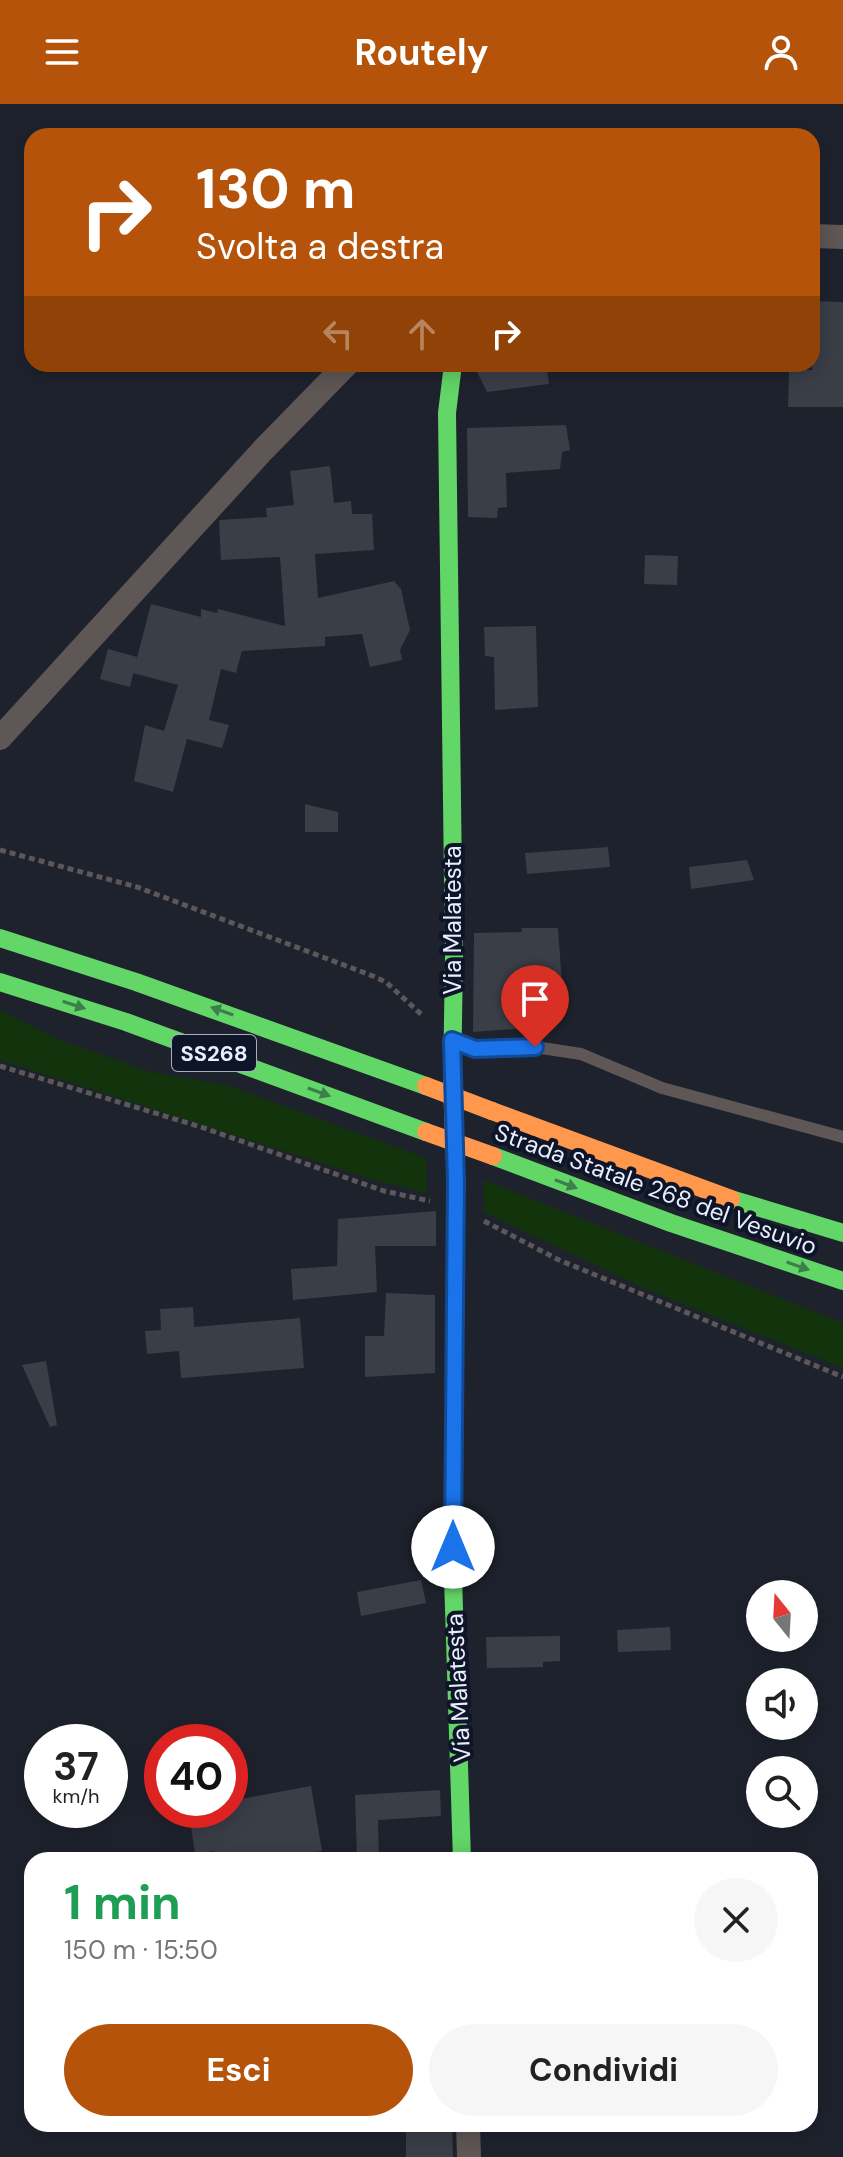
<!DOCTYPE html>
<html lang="it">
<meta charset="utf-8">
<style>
:root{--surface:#fff;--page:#f6f6f6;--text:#222;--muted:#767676;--accent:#b45309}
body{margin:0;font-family:"DM Sans",sans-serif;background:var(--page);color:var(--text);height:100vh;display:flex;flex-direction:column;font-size:30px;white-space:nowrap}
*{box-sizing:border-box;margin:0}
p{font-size:26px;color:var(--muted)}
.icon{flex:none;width:44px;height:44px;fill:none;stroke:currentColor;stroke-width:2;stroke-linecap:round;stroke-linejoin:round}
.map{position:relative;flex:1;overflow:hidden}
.drawer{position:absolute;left:24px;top:1748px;width:794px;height:280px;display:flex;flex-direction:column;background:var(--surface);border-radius:24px;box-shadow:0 4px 20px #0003}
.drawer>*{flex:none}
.hud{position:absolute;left:24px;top:24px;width:796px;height:244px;border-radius:24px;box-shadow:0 4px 20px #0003;background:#b45309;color:#fff;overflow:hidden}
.needle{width:52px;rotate:342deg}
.fabs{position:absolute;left:746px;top:1476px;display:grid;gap:16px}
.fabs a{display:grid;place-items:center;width:72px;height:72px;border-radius:50%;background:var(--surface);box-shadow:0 4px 20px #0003;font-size:40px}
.speed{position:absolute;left:24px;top:1620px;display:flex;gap:16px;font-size:40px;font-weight:700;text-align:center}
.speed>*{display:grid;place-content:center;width:104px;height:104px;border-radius:50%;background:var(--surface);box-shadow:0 4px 20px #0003;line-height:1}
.speed small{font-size:20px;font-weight:400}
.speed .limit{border:12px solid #d22;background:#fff;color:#111}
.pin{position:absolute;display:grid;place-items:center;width:68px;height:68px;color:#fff;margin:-82px -34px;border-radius:50% 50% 50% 0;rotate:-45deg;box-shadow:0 0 8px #0007}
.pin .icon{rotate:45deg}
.me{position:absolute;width:88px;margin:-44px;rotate:0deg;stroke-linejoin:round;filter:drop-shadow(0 0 6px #0008)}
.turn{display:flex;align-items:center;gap:28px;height:168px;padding:0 40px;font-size:36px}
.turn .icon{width:104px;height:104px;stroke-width:2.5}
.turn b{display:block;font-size:56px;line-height:68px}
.lanes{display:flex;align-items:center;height:76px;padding:0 40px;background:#0003;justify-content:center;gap:40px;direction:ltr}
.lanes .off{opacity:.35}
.round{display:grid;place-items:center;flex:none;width:84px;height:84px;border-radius:42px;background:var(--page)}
.summary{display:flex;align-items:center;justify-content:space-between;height:136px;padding:0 40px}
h1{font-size:48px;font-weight:700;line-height:60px;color:#1e9e55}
.primary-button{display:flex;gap:16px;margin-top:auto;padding:16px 40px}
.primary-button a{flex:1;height:92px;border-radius:48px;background:var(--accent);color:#fff;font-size:32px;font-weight:700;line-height:92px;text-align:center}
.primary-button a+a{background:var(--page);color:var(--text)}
header{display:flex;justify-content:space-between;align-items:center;height:104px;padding:0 40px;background:var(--accent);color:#fff;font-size:36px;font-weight:700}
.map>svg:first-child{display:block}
</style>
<header><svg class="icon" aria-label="menu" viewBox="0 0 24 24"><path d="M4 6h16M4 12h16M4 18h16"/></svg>Routely<svg class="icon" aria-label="person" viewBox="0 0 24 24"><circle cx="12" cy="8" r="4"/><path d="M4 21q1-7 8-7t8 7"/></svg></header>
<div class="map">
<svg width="843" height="2053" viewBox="0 0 843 2053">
<rect width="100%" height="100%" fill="#1e222d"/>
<!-- green -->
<path fill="#12330c" d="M0 906 60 936 151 968 227 981 426 1054 427 1089 374 1076 0 956Z
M484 1076 843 1219V1264L648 1186 483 1108Z"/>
<!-- building -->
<path fill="#3a3e47" d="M812 197 843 198V303H788L789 266H812Z
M473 260H546L549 280 487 288Z
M566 321 570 346 562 348 560 365 506 369 507 403 498 404 497 414 468 413 467 324Z
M330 362 334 399 351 397 352 410H372L374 446 315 450 318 494 394 477 401 485 410 526 400 546 402 556 370 563 362 530 325 533V542L242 547 236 569 221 565 209 616 229 621 222 644 187 635 173 688 134 677 145 621 164 627 178 581 133 569 151 500 201 513V505L217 509 218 505 285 522 280 453 221 456 219 416 267 413 266 404 294 401 290 367Z
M645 451 678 452 677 481 644 480Z
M536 522 538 603 495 606 494 553 485 552 484 523Z
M108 545 137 553 130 583 100 575Z
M305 700 338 708V728H305Z
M608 743 610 763 527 770 525 749Z
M747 756 754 776 691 785 689 763Z
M521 824H558L563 894 529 899V924L473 928 474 829 522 828Z
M436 1107V1142H375L377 1188 293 1196 291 1165 337 1162 338 1115Z
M386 1189 435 1191V1269L365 1273V1232H384Z
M193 1203 194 1223 300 1214 304 1264 181 1274 179 1247 147 1250 145 1227 161 1226 160 1205Z
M46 1257 57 1321 50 1323 22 1261Z
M421 1476 426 1499 361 1512 357 1488Z
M670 1523 671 1546 618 1548 617 1526Z
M560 1532V1557L543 1558V1563L487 1564 486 1533Z
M311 1682 322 1747 285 1753V1748L249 1756H215L214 1747 195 1751 189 1706H230V1697Z
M440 1686 441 1712 378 1716 379 1756H357L355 1691Z
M406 2020H452L453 2053H406Z"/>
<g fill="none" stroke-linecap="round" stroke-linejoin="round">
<!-- path -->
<path stroke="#5c5859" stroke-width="5" stroke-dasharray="6 4" stroke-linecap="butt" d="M0 746 137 783 373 872 386 878 423 912
M0 962 201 1023 384 1087 430 1097
M484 1117 559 1156 843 1273"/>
<!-- lane -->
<path stroke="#5e5756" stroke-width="12" d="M454 937 475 945 535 943 581 950 662 984 843 1033"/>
<!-- street -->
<path stroke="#5e5756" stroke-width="24" d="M812 132 843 133
M0 634 263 346 347 260
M468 2020 469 2053"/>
<!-- fast -->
<path stroke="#63d668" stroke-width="18" d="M0 834 136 878 426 982
M0 878 126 918 426 1028
M452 981 454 852 447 309 453 260
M493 1052 671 1119 843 1177
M731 1095 843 1129
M455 1226 453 1473 462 1756"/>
<!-- slow -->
<path stroke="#ff974d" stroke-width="18" d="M452 981 456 1078 455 1226
M492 1007 731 1095"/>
<!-- slow-bridge -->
<path stroke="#ff974d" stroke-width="18" d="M426 982 492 1007
M426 1028 493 1052"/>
</g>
<!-- one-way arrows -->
<defs><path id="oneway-solid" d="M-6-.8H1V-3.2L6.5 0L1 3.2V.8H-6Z" transform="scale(2)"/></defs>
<g fill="#3d7f4c">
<use href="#oneway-solid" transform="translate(74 901) rotate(18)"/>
<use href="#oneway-solid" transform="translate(222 907) rotate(-161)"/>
<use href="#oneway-solid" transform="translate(319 988) rotate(20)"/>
<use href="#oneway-solid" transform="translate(566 1080) rotate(21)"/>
<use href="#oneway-solid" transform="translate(798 1162) rotate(19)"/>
</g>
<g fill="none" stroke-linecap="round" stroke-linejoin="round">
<!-- route casing -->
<g stroke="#114b97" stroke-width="20">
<path id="route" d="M453 1443 456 1078 452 936 475 945 535 943"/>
</g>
<!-- route -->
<use href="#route" stroke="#1a73e8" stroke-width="14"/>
</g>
<g text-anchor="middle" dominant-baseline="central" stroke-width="8" stroke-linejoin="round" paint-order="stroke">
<!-- shield labels -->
<rect fill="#0f1529" stroke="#a8adbd" stroke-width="2" x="172" y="931" width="84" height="36" rx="6"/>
<g font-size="22" font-weight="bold" fill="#e9eefd">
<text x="214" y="949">SS268</text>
</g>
<!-- street labels -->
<g font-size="24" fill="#e9eefd" stroke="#0f1529">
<text transform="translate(452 816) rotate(-90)">Via Malatesta</text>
<text transform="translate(656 1085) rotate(20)">Strada Statale 268 del Vesuvio</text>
<text transform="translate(458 1584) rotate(-93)">Via Malatesta</text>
</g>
</g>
</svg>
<div class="fabs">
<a><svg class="needle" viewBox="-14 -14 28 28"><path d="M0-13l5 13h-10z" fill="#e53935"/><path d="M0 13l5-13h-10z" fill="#767676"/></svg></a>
<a><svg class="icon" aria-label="sound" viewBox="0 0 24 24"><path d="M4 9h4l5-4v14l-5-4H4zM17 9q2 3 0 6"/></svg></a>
<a><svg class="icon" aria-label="search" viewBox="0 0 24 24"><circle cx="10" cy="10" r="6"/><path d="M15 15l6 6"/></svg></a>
</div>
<div class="speed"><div>37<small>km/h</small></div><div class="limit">40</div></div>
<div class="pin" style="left:535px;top:943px;background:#d93025"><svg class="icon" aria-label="arrive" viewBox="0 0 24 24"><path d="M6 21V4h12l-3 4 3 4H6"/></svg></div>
<svg class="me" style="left:453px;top:1443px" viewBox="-20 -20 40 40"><circle r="19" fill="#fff"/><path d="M0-13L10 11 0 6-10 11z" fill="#1a73e8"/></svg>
<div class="hud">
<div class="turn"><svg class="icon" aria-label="right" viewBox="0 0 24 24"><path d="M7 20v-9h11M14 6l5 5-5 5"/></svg><div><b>130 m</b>Svolta a destra</div></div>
<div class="lanes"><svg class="icon off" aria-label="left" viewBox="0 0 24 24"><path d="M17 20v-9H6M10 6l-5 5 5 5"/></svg><svg class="icon off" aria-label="ahead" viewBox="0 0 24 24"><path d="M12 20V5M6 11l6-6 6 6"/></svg><svg class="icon" aria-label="right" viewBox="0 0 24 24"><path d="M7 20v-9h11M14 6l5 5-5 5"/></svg></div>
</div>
<section class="drawer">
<div class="summary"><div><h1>1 min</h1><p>150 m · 15:50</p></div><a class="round"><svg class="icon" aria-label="close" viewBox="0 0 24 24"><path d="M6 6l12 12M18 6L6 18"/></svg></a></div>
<div class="primary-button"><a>Esci</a><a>Condividi</a></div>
</section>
</div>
